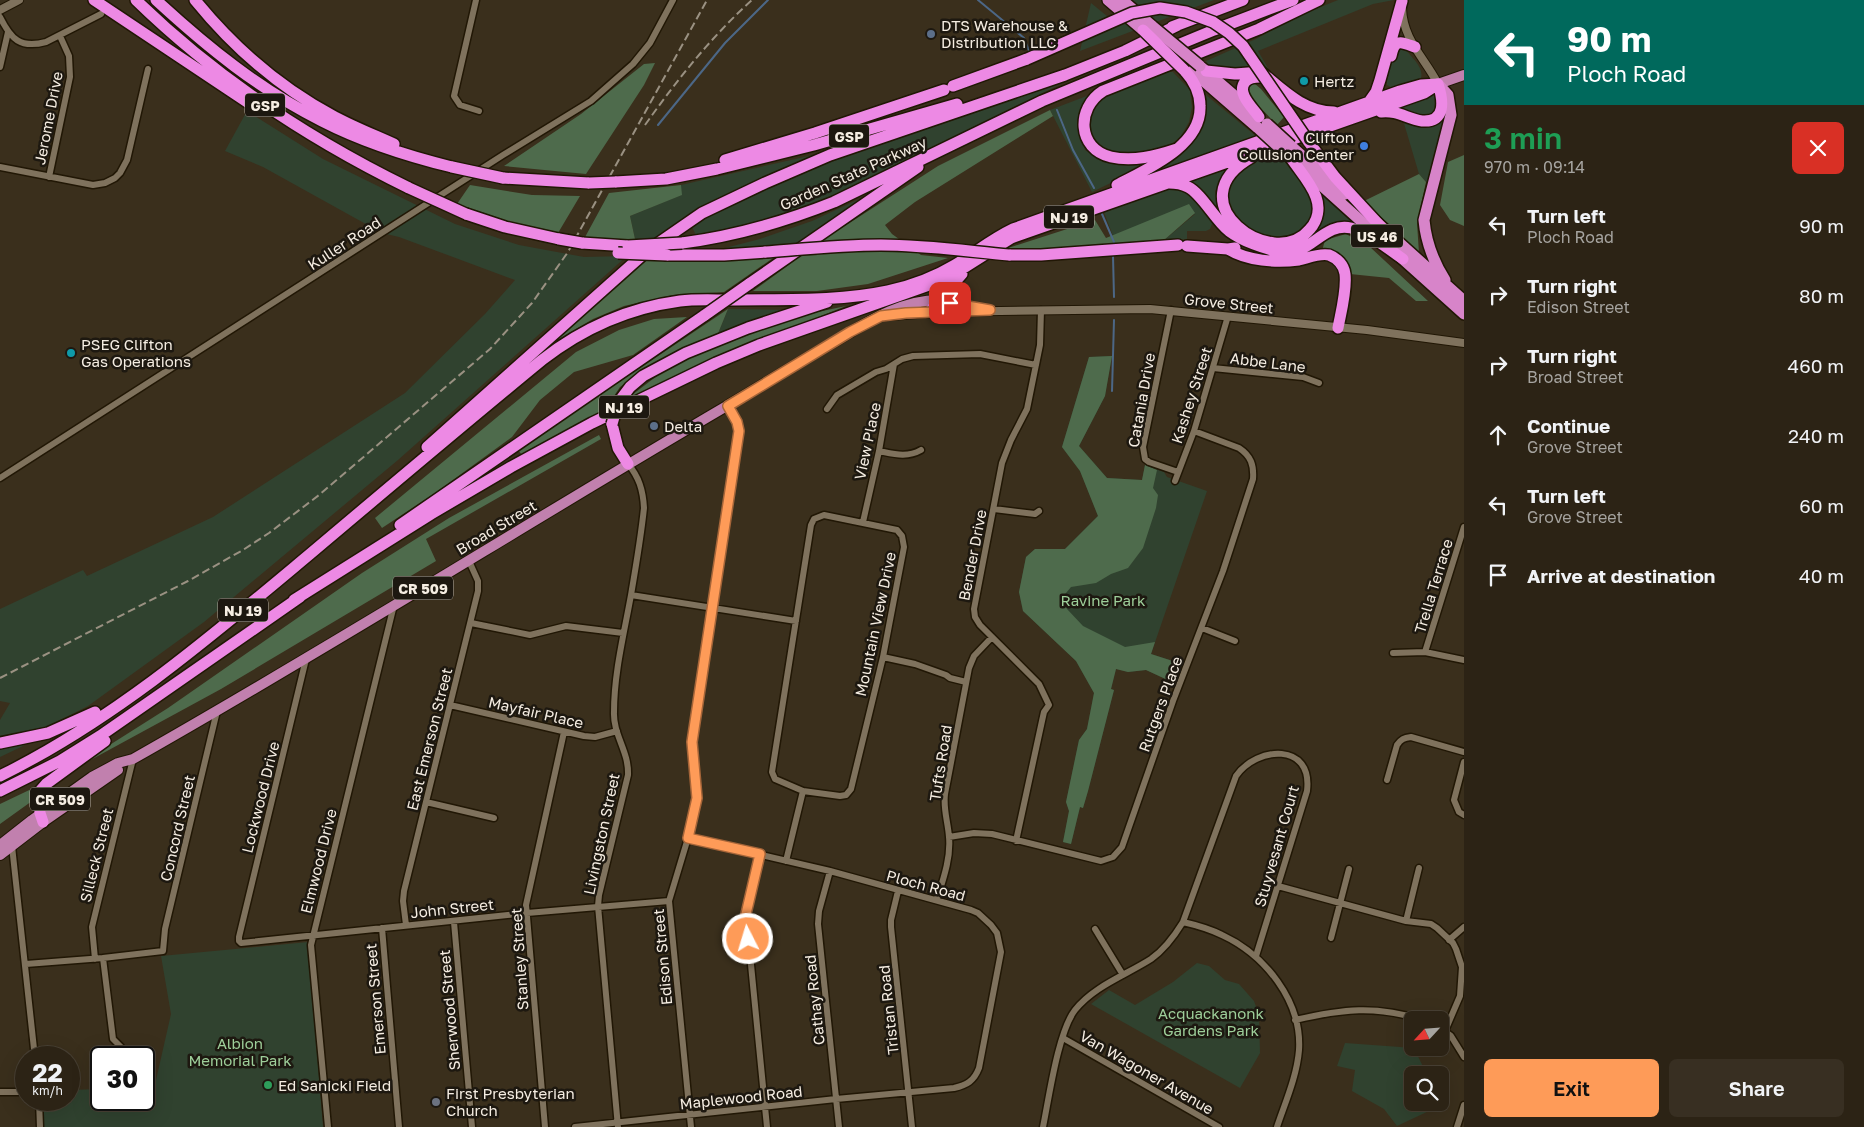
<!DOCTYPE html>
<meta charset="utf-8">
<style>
:root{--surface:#2c2315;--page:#382f22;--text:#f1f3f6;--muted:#a6a4a0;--line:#484034;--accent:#fe9b58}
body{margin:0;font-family:"Golos Text",sans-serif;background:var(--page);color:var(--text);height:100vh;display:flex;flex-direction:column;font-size:19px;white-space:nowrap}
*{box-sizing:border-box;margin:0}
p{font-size:16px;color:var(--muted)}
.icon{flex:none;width:28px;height:28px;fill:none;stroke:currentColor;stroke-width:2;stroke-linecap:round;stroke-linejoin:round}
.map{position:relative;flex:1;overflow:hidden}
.drawer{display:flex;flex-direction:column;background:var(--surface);width:400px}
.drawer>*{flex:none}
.guide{background:#00695c;color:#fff;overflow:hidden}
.needle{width:32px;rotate:244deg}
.buttons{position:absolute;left:1404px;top:1011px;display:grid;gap:10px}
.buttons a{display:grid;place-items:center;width:45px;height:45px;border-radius:8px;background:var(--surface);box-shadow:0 5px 20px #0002,0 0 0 1px var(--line);font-size:25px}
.speed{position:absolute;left:15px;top:1046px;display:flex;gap:10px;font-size:25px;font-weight:700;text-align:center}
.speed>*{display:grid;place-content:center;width:65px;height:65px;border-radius:50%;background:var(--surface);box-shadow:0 5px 20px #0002,0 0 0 1px var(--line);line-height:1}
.speed small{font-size:12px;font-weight:400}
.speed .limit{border:2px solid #111;border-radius:8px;background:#fff;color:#111}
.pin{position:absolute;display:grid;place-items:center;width:42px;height:42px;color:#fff;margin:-21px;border-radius:10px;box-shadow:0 2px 8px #0006}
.me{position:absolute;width:55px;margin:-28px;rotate:355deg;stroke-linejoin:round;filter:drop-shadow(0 0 4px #0008)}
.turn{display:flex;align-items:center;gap:18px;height:105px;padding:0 20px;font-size:22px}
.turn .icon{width:65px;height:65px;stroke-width:2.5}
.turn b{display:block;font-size:35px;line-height:42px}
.round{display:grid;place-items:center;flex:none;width:52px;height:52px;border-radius:8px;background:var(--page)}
.summary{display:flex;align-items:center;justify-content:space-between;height:85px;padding:0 20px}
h1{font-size:30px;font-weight:600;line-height:38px;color:#1e9e55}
.button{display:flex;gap:10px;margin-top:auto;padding:10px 20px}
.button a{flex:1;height:58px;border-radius:8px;background:var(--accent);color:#111;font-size:20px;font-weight:600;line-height:58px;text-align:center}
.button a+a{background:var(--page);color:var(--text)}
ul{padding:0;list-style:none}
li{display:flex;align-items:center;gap:15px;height:70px;padding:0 20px}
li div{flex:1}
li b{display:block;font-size:19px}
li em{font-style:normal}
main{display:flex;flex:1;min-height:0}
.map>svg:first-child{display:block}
</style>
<main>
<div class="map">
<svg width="1464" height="1127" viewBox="0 0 1464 1127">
<rect width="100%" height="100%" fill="#3a2f1c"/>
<!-- green -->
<path fill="#30422f" d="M1131 0H1214L1080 51 1091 3 1118 25 1137 6Z
M1338 0H1394L1373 4 1258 51 1269 70H1211L1206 61 1256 39 1298 16Z
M1402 48 1405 49C1412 58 1426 69 1420 80L1394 89 1387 85V80L1394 51Z
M1163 72H1173L1190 90 1192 107 1189 122 1181 136 1167 148 1118 156 1101 150 1091 137 1086 119 1103 95Z
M1061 80 1063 83 832 196 788 214 732 229 696 235 691 225C808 163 937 124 1061 80Z
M1092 94 1077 120 1085 150 1104 162 1150 164 1092 192 1050 110Z
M1434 94 1436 96 1438 102 1435 113C1422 119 1409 112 1396 108Z
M1206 95 1257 137 1130 183C1167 161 1211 146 1206 95Z
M247 111 323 159 455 224 519 245 584 257 627 256 398 460 204 622 88 706 48 726 49 731 21 747 0 757V720L10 703 0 701V609L83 570 87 576 213 517 405 393 485 314 515 280 399 237 382 233 263 167 225 151Z
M1446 118 1429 179 1426 182 1419 174 1403 120C1421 127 1430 130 1446 118Z
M1273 151C1287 163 1313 186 1314 205 1314 211 1310 219 1309 225L1290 238 1268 237 1244 227 1227 204 1229 182 1245 168Z
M822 153 709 206 654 239H635L630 216 681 195V185Z
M1226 170 1215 191 1220 219 1189 182Z
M1168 187 1191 192 1213 221 1210 229 1206 231H1187V239L1163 241 1195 214 1113 236 1104 212Z
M1319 191 1363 229 1359 227 1303 245H1295L1306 239Z
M866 196 793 246 717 250 760 239 812 221Z
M728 309 791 310 717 336Z
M1112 356 1105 396 1079 446 1107 478 1142 480 1145 465 1164 472 1167 477 1207 491 1151 654 1179 663 1172 682 1146 670 1128 672 1116 669 1111 689 1114 690 1088 791 1083 808 1080 807 1071 844 1063 842 1069 811 1066 802 1079 740 1087 729 1094 693 1076 661 1023 611 1019 592 1026 557 1035 549H1065L1098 516 1080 471 1062 447 1089 357Z
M308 942 323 1127H43L41 1100H69V1090L101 1089V1100H144V1087L148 1086 156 1080 171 1014 161 956Z
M1197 963 1209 966 1225 980 1239 984 1254 1001 1259 1015 1260 1053 1240 1088 1091 1004 1109 990 1135 1005 1173 982Z
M1345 1043 1414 1048 1427 1075H1412V1102L1433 1103 1431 1110 1397 1126 1384 1109 1352 1091 1355 1070 1337 1066Z"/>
<!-- forest -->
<path fill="#4e6b4c" d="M655 63 644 85 586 174 504 166 581 114 644 64Z
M1254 83 1261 89 1284 117 1277 125 1250 97 1248 88Z
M1050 110 1053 116 915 202 885 225 892 234 921 255 948 258 868 284 817 291H753L823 240 938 166Z
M1464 155V226L1450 220 1440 205 1448 162Z
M1419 174 1426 182 1417 223 1419 253 1362 202Z
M470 185 532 195 580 196 558 233 520 225 457 204Z
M681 185 682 195 630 216 635 239H584L609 193Z
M1189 204 1195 213 1163 241 1027 254 1002 250 1095 220 1106 238Z
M1346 234 1370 247 1428 301H1416L1389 278 1350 274 1346 264 1337 252 1322 251 1325 240Z
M776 256 724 292 673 295 624 306 593 319 550 344 642 259Z
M846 306 704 363 624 401 666 369 731 339 789 318Z
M728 309 717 336 641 372 620 387 604 411 522 455 518 450Z
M687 317 633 355 574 372 540 400 512 437 435 493 382 528 375 518 576 352 619 330 654 319Z
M1112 356 1105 396 1079 446 1107 478 1142 480 1145 465 1157 470 1153 488 1158 495 1156 508 1143 548 1128 568 1111 574 1096 583 1071 587 1061 599 1067 609 1083 626 1125 647 1155 642 1151 654 1179 663 1172 682 1146 670 1128 672 1116 669 1111 689 1114 690 1088 791 1083 808 1080 807 1071 844 1063 842 1069 811 1066 802 1079 740 1087 729 1094 693 1076 661 1023 611 1019 592 1026 557 1035 549H1065L1098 516 1080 471 1062 447 1089 357Z
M599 435 601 439 426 539 436 561 221 689 85 763 0 824V804L67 772 168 708 362 573 449 518Z"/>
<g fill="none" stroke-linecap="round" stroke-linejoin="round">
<!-- stream -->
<path stroke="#4c6786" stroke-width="2" d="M978 0 1024 38 1030 53
M1057 110 1073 150 1094 188
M658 125 725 43 768 0
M1102 214 1114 242
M1113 256 1114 297
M1112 391 1114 320"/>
<!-- minor casing -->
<g stroke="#211705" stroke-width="9">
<path id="minor" d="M476 0 454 96 460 105 479 111
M0 17C11 39 20 49 46 42L101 14
M0 67 8 32
M0 167 93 185 105 183 115 178 120 173 127 160 148 69
M49 177 70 77 69 56 60 36
M1171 310 1143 447 1145 459 1149 462 1178 472
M1213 368 1303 377 1319 383
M827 409 837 395 876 372 886 369 902 359 913 356 980 354 1036 365
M879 451C894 454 907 458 921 450
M0 478 503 155 591 101 633 64 650 43 673 0
M1175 481 1194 431 1228 316
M994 509 1035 514 1039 511
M824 515 897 530 902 536 904 547 883 657 851 789 846 795 840 796 803 791 775 779 772 772 811 525 814 519Z
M863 522 879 451 894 364
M631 595 796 621
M471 623 530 635 566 626 623 633
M1202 628 1235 641
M1425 652 1464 527
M1393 653 1425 652 1464 660
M883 657 915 664 946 675 950 678 966 682
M306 659 239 937V941L241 943 527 913 669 901
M450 705 584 736 595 737 617 731
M1464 762 1454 800 1459 812 1464 815
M1387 780 1397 745C1401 739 1404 738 1411 737L1464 752
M426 802 494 818
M949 837 974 833 992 834 1101 861 1113 857 1122 847 1173 701 1223 571 1253 479C1254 465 1251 456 1239 448L1194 431
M1016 841 1042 721 1044 712 1049 705 1039 684 980 625 975 617 974 609 1002 463 1011 440 1027 409 1040 345 1041 310
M12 846 35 1058
M760 855 746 914 767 1127
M786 861 803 791
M830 871 819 911 818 924 839 1127
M1278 886 1406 921 1431 924 1437 928 1453 943 1456 949 1462 967 1460 996 1445 1031
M898 891 891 920V927L912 1127
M937 899C943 880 951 858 949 837 948 822 943 809 945 794L969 668 974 656 992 637
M1406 921 1419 868
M454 922 472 1127
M1183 922C1196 925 1210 929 1222 935 1265 955 1302 1001 1299 1050 1297 1076 1285 1103 1277 1127
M406 925 403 901 404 891 478 591V581L469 561
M382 928 399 1127
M1095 929 1123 975
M1331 938 1349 869
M1449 940 1464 927
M103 958 113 1039 121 1047
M95 959 92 927 133 759
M26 964 103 958 163 951 165 929 217 711
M1295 1020C1343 1009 1375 1005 1423 1020
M1440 1028 1451 1036 1464 1057
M1063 1038 1219 1127
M0 1092H26
M39 1100 40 1127
M328 1127 311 945 394 605
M545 1127 526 905 564 732
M575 1127 836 1099 954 1088C967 1085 974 1081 979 1068L1001 952 997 933 991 925 978 913 971 910 830 871 688 838
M618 1127 598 906 599 895 628 775C629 751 613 735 614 712 614 673 624 634 631 595 636 566 641 537 644 508 643 490 639 477 628 464
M691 1127 669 901 688 838 697 798 691 742 739 431 737 422 728 405
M1043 1127C1049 1098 1058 1032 1075 1010 1094 986 1126 975 1151 959 1164 950 1175 935 1183 922L1236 776C1257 746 1313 742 1307 791L1256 956
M1457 1127 1464 1105"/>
</g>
<!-- tertiary casing -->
<g stroke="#211705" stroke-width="10">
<path id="tertiary" d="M1402 8C1403 40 1424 57 1438 84
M0 10 19 0
M941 300 978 309
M929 312 1150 309 1367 330 1464 343"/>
</g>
<!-- primary casing -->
<g stroke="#211705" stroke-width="12">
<path id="primary" d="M1438 84 1464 75
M892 315 929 312
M0 845 32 820 92 777 118 763 133 759C333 646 527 523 725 407 760 387 794 365 829 345 863 325 900 299 941 300
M0 855 43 822 118 770"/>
</g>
<!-- trunk casing -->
<g stroke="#211705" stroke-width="14">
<path id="trunk" d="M1108 0 1143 30
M1122 0 1152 26
M1202 68 1251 110
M1190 69 1258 128
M1438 84 1448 95 1451 115 1424 220C1426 242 1433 261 1445 280
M1291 146 1345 194
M1281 149 1382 240
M1374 220 1464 301
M1396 253 1464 314"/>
</g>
<!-- motorway casing -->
<g stroke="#211705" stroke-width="14">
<path id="motorway" d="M94 0 259 110
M136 0C216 78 309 139 409 188
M156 0C207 47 260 90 322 121 363 142 407 156 452 167
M195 0C234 48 280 88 335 117 354 127 374 135 394 144
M1172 27 1243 0
M1391 56C1395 38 1401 42 1415 47
M1206 71 1235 74 1261 72C1283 90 1304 112 1334 112
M953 86 1027 59
M1369 102 1376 92 1380 80 1402 1
M1381 112C1398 110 1407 119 1422 121 1447 123 1443 99 1438 84
M1259 117C1253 108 1236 93 1245 82 1249 77 1255 77 1260 77
M1308 141 1335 177 1381 227
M1177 149C1156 156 1133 162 1111 157 1077 149 1076 108 1103 91L1259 29 1319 0
M1252 157C1173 201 1273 274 1310 229 1318 220 1320 208 1316 197 1311 183 1299 170 1291 158
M725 160 815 133 944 90
M503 178 589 183
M615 182 666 179 717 169 814 145 957 104
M1169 183C1175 183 1182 184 1188 187 1202 194 1215 220 1229 231 1244 242 1261 247 1278 252 1308 260 1323 221 1351 228 1370 233 1388 249 1403 259
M1117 185C1147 169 1202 146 1200 106 1200 92 1194 81 1185 71
M466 214 505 227 559 239
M582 243 628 246
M682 243C735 236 784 222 834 202L1042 101 1214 30 1293 0
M1187 246 1228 249 1235 248
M1228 249C1247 261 1276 263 1299 260 1308 258 1319 253 1329 255 1337 258 1344 265 1345 274 1347 290 1341 312 1338 328
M667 255H724L766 252
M1009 255H1041L1178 245
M749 284 918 167
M929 312 962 274
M618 403 630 387 643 376 686 353 748 328 827 302
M612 424 618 448 628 464
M427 447 647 251 702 213 765 183 830 155 1065 75 1125 51 1178 25
M400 525 705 315
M294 600 431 514 511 467 592 423 716 363 759 345 946 279 1011 238 1424 93 1438 84
M0 743 48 733 95 712
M0 776C114 720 213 635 310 554 387 489 464 424 542 360 583 328 628 308 680 301 696 299 713 300 729 300 782 299 836 302 888 291 911 286 935 277 955 265 975 253 992 239 1013 229L1400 91 1421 85 1438 84
M0 791 60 761 100 736 300 597
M43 822 40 813 39 792 46 784 105 741"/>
</g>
<!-- minor -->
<use href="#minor" stroke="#7f725d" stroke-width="6"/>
<!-- tertiary -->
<use href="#tertiary" stroke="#7f725d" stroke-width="8"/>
<!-- primary -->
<use href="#primary" stroke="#c180ae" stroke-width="10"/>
<!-- trunk -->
<use href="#trunk" stroke="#d784c9" stroke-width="11"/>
<!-- motorway -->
<use href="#motorway" stroke="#ed89e4" stroke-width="11"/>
<!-- rail -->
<path stroke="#9a9182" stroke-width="2" stroke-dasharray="8 4" stroke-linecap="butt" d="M645 125C677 80 711 37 752 0
M0 678 188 581 243 550 269 533 319 495 490 349 532 303 568 252 707 0"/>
<!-- trunk-bridge casing -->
<g stroke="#211705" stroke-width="14" stroke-linecap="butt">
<path id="trunk-bridge" d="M1152 26 1200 66
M1267 124 1291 146
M1258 128 1281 149"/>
</g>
<!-- motorway-bridge casing -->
<g stroke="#211705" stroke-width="14" stroke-linecap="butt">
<path id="motorway-bridge" d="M1143 30 1185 71
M1027 59 1132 13 1160 8 1186 12 1213 22 1229 33 1243 46 1308 141
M452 167 503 178
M589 183 615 182
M409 188 466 214
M559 239 582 243
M628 246 682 243
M766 252C804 249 843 245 881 245 924 245 966 251 1009 255
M618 253 667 255
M705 315 749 284
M612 424 618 403"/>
</g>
<!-- trunk-bridge -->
<use href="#trunk-bridge" stroke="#d784c9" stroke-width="11"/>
<!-- motorway-bridge -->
<use href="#motorway-bridge" stroke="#ed89e4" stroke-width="11"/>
</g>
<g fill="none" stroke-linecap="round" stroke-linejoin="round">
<!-- route casing -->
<g stroke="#a56539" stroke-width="12">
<path id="route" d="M748 939 746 914 760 854 688 838 697 798 692 742 739 431 737 422 728 406 850 332 881 316 906 313 990 310 950 303"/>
</g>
<!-- route -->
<use href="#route" stroke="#fe9b58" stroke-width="9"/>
</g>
<!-- markers -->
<g fill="#5c6f8a" stroke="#1d1810" stroke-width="2">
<circle cx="931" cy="34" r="5"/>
<circle cx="654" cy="426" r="5"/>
</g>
<g fill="#0f9aa8" stroke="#1d1810" stroke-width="2">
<circle cx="1304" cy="81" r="5"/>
<circle cx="71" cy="353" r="5"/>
</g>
<circle fill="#3f7fe0" stroke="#1d1810" stroke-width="2" cx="1364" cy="146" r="5"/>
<circle fill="#2e9e5b" stroke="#1d1810" stroke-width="2" cx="268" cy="1085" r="5"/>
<circle fill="#6b7280" stroke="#1d1810" stroke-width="2" cx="436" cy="1102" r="5"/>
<g text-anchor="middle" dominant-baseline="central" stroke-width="5" stroke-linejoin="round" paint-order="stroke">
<!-- shield labels -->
<g fill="#1d1810" stroke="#b4ada3" stroke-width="1">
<rect x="245" y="93.5" width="40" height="23" rx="4"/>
<rect x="829" y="124.5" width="40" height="23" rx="4"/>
<rect x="1044" y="205.5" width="50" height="23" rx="4"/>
<rect x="1351" y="224.5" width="52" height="23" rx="4"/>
<rect x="599" y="395.5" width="50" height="23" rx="4"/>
<rect x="393" y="576.5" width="60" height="23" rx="4"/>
<rect x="218" y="598.5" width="50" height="23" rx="4"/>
<rect x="30" y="787.5" width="60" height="23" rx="4"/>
</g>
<g font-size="14" font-weight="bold" fill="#f5ede2">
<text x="265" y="105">GSP</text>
<text x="849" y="136">GSP</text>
<text x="1069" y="217">NJ 19</text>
<text x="1377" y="236">US 46</text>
<text x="624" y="407">NJ 19</text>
<text x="423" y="588">CR 509</text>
<text x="243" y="610">NJ 19</text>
<text x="60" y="799">CR 509</text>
</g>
<!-- poi labels -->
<g font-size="15" fill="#f5ede2" stroke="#1d1810" text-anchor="start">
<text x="941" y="25">DTS Warehouse &amp;<tspan x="941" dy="17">Distribution LLC</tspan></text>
<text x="1314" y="81">Hertz</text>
<text x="1354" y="137" text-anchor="end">Clifton<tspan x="1354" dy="17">Collision Center</tspan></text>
<text x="81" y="344">PSEG Clifton<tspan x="81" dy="17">Gas Operations</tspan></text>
<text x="664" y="426">Delta</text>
<text x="278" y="1085">Ed Sanicki Field</text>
<text x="446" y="1093">First Presbyterian<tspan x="446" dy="17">Church</tspan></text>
</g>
<!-- street labels -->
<g font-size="15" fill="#f5ede2" stroke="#1d1810">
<text transform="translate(48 118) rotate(-79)">Jerome Drive</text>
<text transform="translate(853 173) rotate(-24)">Garden State Parkway</text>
<text transform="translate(344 243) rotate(-33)">Kuller Road</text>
<text transform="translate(1229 303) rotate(6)">Grove Street</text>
<text transform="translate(1268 362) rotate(7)">Abbe Lane</text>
<text transform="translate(1191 395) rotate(-72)">Kashey Street</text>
<text transform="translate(1141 400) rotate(-80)">Catania Drive</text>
<text transform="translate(867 441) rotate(-78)">View Place</text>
<text transform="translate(496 527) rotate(-31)">Broad Street</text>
<text transform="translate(972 555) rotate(-79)">Bender Drive</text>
<text transform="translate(1433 586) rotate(-73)">Trella Terrace</text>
<text transform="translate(875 624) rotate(-78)">Mountain View Drive</text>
<text transform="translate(1160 704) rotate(-70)">Rutgers Place</text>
<text transform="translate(536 712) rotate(13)">Mayfair Place</text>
<text transform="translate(429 739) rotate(-76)">East Emerson Street</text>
<text transform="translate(940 763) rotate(-81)">Tufts Road</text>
<text transform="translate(260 797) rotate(-76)">Lockwood Drive</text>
<text transform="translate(177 828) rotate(-77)">Concord Street</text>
<text transform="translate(601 834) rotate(-78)">Livingston Street</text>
<text transform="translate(1276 846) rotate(-74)">Stuyvesant Court</text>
<text transform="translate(96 855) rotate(-76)">Silleck Street</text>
<text transform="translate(318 861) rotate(-76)">Elmwood Drive</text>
<text transform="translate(926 885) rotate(15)">Ploch Road</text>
<text transform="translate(452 908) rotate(-6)">John Street</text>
<text transform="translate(662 957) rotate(-95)">Edison Street</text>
<text transform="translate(519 959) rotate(-94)">Stanley Street</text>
<text transform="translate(375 999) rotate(-95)">Emerson Street</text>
<text transform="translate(814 1000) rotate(-96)">Cathay Road</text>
<text transform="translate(449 1010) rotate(-95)">Sherwood Street</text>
<text transform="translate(888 1010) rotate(-96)">Tristan Road</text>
<text transform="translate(1147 1072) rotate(30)">Van Wagoner Avenue</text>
<text transform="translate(741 1097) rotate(-6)">Maplewood Road</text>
</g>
<!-- park labels -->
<g font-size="15" fill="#9ecf9a" stroke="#1d1810">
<text x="1103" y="600">Ravine Park</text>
<text x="1211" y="1013">Acquackanonk<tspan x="1211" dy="17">Gardens Park</tspan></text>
<text x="240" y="1043">Albion<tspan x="240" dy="17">Memorial Park</tspan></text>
</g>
</g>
</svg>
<div class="buttons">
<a><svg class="needle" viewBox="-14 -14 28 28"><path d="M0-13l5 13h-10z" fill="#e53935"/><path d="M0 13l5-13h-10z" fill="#a6a4a0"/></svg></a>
<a><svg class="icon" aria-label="search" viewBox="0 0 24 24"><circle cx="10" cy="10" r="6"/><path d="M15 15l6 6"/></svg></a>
</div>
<div class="speed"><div>22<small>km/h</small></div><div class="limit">30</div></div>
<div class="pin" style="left:950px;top:303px;background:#d93025"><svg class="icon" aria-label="arrive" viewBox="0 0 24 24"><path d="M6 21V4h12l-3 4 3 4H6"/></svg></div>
<svg class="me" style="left:748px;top:939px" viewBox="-20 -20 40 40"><circle r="17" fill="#fe9b58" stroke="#fff" stroke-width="3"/><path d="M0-11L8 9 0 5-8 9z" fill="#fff"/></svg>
</div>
<section class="drawer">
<div class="guide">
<div class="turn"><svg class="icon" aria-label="left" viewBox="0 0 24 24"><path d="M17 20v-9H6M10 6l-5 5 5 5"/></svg><div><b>90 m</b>Ploch Road</div></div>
</div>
<div class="summary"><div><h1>3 min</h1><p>970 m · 09:14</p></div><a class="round" style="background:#d93025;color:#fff"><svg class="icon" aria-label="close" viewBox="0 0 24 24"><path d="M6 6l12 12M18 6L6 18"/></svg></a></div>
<ul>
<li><svg class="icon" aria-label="left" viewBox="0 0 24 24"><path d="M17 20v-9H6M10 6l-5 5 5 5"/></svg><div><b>Turn left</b><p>Ploch Road</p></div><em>90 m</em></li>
<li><svg class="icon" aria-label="right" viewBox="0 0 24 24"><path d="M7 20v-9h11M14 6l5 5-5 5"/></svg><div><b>Turn right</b><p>Edison Street</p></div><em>80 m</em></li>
<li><svg class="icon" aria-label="right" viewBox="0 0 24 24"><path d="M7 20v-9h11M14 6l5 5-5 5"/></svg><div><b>Turn right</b><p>Broad Street</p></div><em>460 m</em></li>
<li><svg class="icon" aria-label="ahead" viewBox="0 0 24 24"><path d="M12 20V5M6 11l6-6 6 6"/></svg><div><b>Continue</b><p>Grove Street</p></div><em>240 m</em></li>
<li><svg class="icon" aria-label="left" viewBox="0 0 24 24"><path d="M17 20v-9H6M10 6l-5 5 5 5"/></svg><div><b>Turn left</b><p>Grove Street</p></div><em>60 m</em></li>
<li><svg class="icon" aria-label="arrive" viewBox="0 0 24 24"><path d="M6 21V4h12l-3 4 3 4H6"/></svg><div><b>Arrive at destination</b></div><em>40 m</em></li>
</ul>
<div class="button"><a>Exit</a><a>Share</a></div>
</section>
</main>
